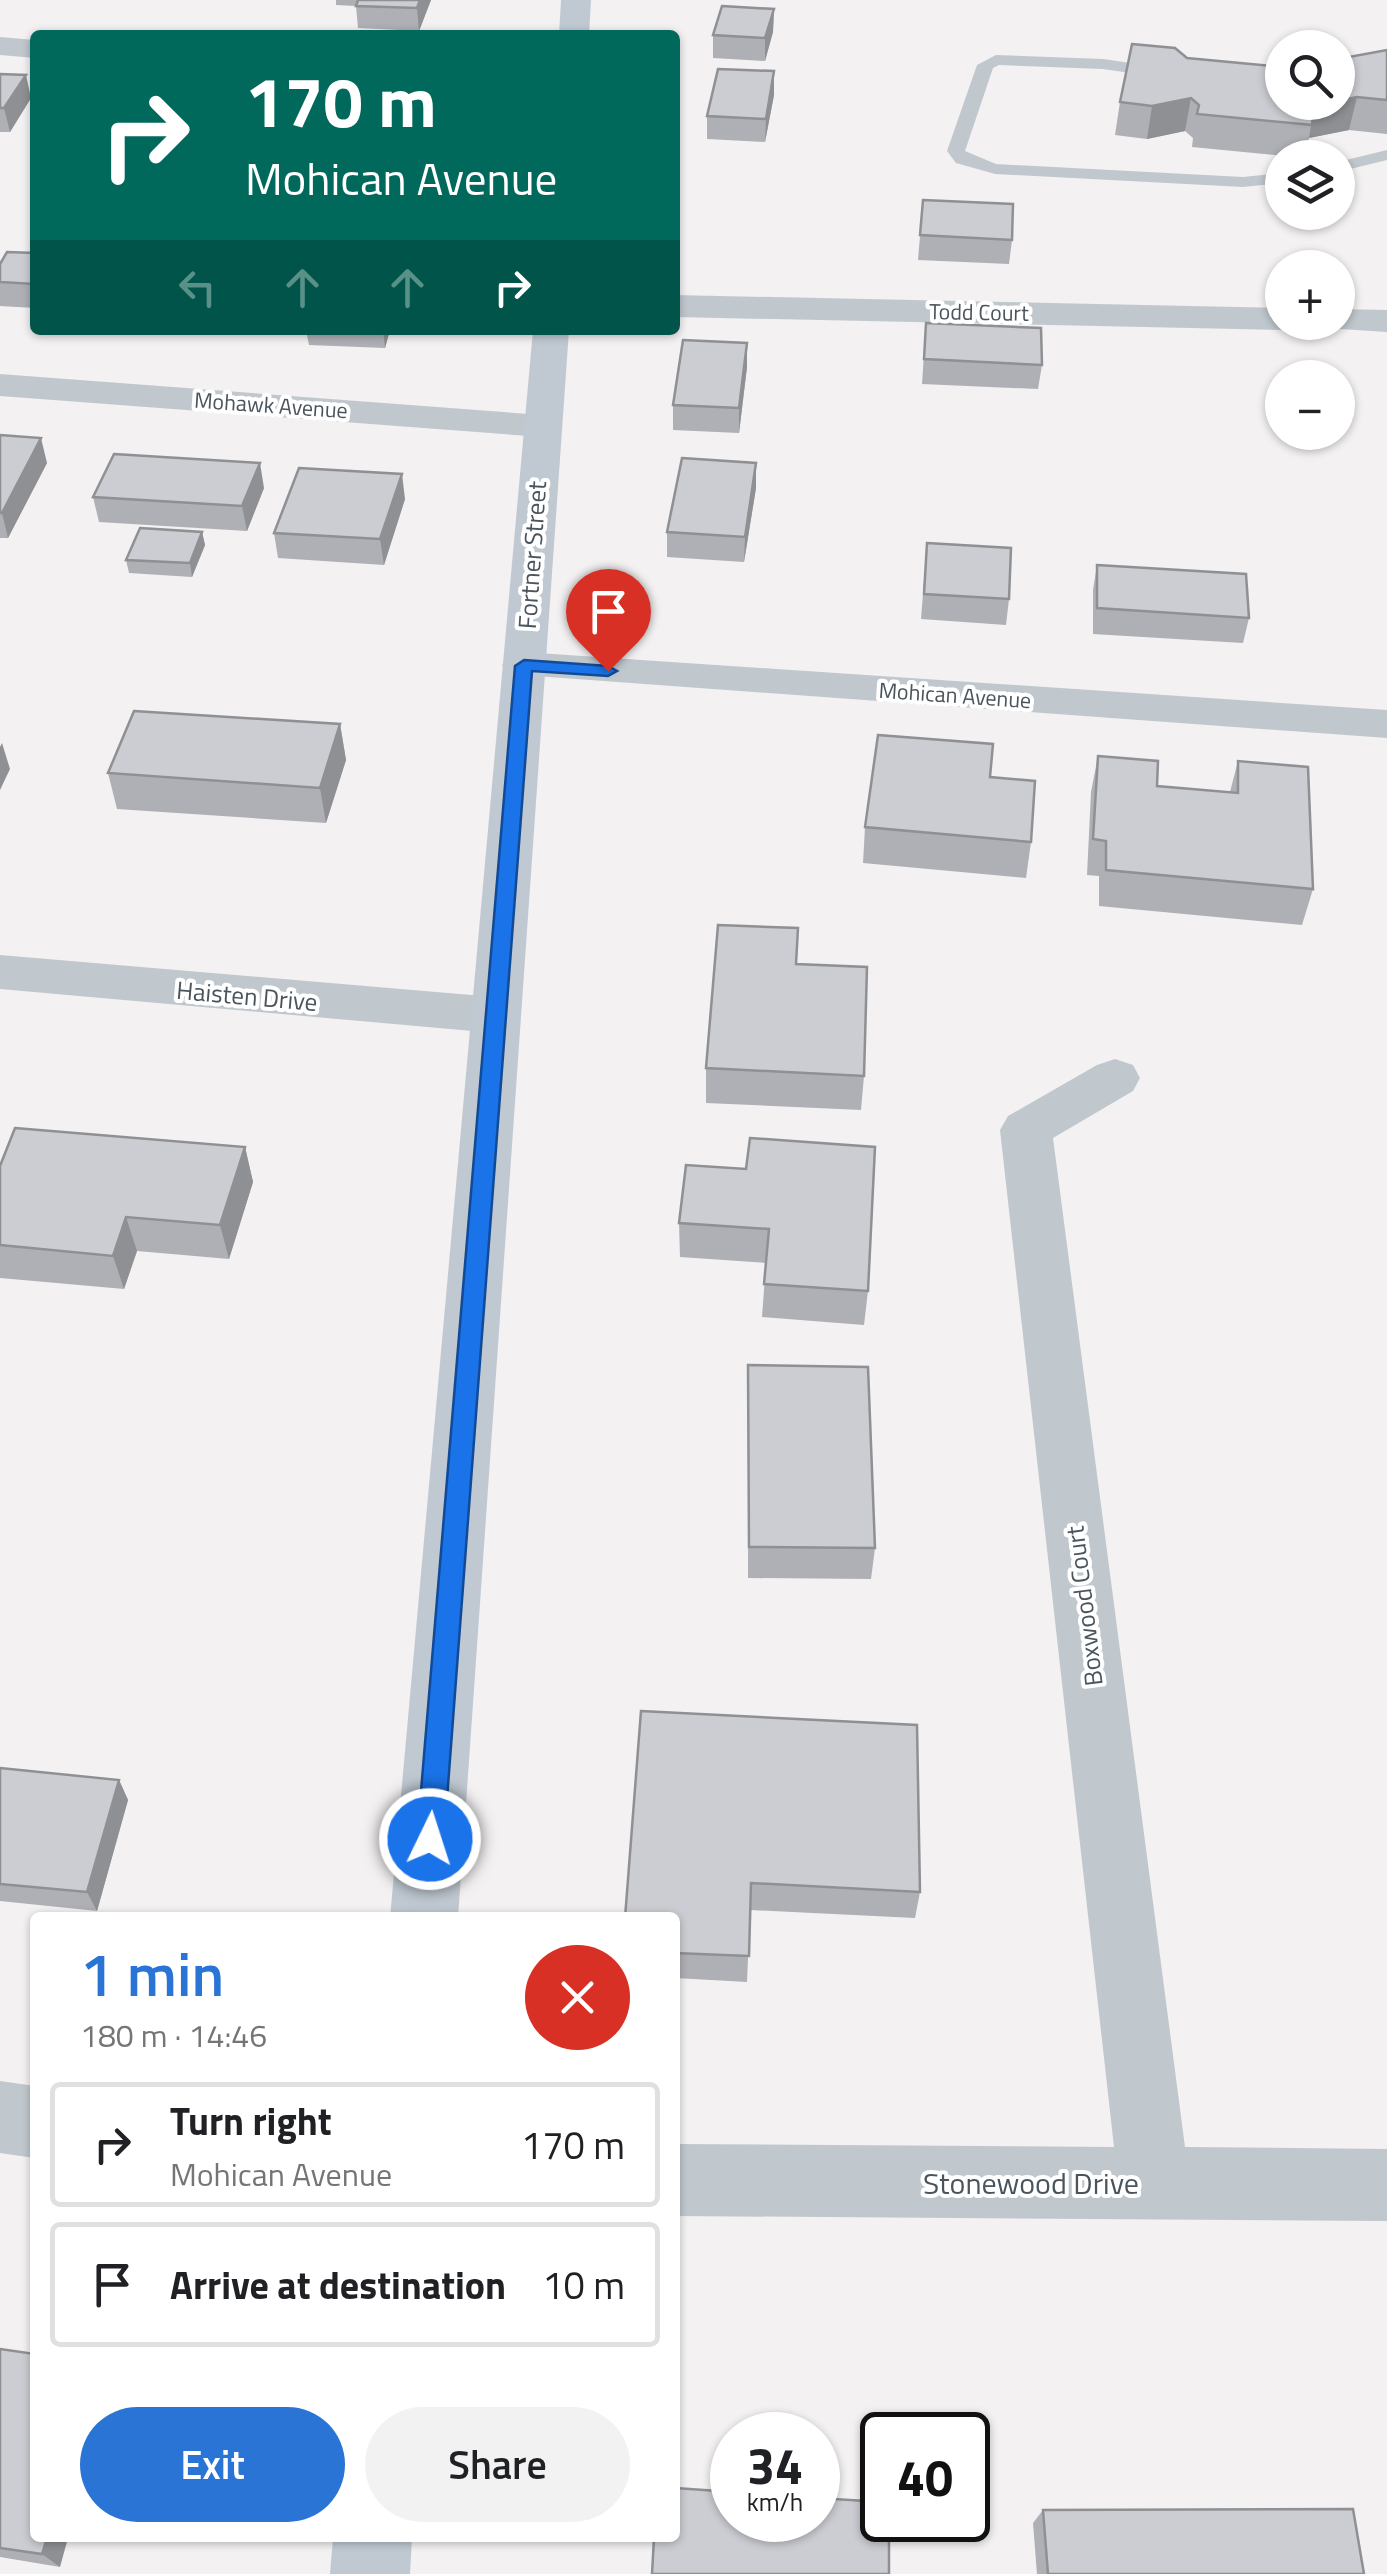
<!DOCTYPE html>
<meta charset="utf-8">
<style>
:root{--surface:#fff;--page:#f2f2f2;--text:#202124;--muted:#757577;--line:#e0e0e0;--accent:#2974d4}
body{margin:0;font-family:"Titillium Web",sans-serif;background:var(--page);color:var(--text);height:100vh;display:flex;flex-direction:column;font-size:38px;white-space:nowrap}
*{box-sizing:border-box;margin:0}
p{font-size:32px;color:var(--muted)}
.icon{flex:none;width:55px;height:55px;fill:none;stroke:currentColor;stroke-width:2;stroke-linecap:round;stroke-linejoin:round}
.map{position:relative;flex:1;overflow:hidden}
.panel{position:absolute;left:30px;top:1912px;width:650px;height:630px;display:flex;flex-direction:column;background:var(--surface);border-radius:10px;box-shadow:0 2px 8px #0004}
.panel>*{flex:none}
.top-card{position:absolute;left:30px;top:30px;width:650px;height:305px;border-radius:10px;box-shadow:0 2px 8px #0004;background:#00695c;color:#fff;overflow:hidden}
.buttons{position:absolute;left:1265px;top:30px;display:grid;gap:20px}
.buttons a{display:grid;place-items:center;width:90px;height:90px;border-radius:50%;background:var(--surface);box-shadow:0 2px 8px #0004;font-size:50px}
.speed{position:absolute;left:710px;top:2412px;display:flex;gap:20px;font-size:50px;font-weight:700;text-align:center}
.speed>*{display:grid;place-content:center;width:130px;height:130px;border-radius:50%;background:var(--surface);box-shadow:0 2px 8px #0004;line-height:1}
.speed small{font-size:25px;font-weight:400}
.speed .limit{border:5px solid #111;border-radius:15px;background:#fff;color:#111}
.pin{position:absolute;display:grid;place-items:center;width:85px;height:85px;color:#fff;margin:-102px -42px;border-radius:50% 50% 50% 0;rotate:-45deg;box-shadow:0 0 10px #0007}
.pin .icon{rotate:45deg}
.me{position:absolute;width:110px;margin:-55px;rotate:4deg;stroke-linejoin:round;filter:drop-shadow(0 0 8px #0008)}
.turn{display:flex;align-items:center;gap:35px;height:210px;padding:0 50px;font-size:45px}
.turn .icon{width:130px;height:130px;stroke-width:2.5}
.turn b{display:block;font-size:70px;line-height:85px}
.lanes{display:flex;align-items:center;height:95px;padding:0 50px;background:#0003;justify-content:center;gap:50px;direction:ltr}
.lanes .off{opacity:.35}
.round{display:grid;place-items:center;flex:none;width:105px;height:105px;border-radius:52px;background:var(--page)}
.overview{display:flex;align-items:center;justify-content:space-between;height:170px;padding:0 50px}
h1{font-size:60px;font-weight:600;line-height:75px;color:var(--accent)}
.cta{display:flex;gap:20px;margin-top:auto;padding:20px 50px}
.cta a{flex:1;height:115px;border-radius:60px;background:var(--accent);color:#fff;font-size:40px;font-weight:600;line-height:115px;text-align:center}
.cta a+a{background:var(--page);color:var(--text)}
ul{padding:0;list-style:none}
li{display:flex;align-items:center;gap:30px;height:125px;margin:0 20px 15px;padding:0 30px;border:5px solid var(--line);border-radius:10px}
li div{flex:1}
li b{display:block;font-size:38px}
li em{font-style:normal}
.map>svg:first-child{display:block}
</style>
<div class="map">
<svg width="1387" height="2574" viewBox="0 0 1387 2574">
<rect width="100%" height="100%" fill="#f3f1f1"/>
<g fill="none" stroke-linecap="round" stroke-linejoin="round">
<!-- lane -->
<path fill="#c0c8ce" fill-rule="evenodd" d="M996 55 1103 59 1165 68 1174 73 1165 78 1103 69 999 65 993 68 965 151 996 164 1243 177 1282 173V183L1243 187 995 174 956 163 947 151 977 65Z
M1387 150V160L1338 172V162Z"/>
<!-- street -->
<path fill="#c0c8ce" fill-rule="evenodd" d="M0 37 35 40V58L0 55Z
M675 295 1282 308V322H1298L1282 330 675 317Z
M1338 309 1387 310V332L1325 328 1322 322H1338Z
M0 374 542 415 556 418 561 426 556 434 542 437 0 396Z
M523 652 1387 710V738L508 674 502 665 508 656Z
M0 955 495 997 513 1002 520 1015 513 1028 495 1033 0 989Z
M1115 1059 1133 1065 1140 1078 1133 1091 1053 1138 1185 2147 1387 2149V2221L675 2216V2144L1114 2147 1000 1130 1008 1116 1097 1065Z
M0 2081 35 2086V2158L0 2153Z"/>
<!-- secondary -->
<path fill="#c0c9d2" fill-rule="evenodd" d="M561 0H591L589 35H559Z
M533 330H569L458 1918H390Z
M333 2538H412L410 2574H330Z"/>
</g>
<!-- wall -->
<path fill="#afb0b5" d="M336 0H431L419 31 358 28 356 6 336 5Z
M774 9 773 32 765 61 713 58V35Z
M1387 50V134L1349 130 1309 138 1305 158 1192 147 1193 138 1185 131 1147 139 1115 135 1120 102 1187 58 1282 102Z
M0 74 31 98 10 132H0Z
M774 95 765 142 707 139V116Z
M923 200 1012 240 1009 264 918 260Z
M35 253V308L0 306V264Z
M926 323 1042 365 1038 389 922 384Z
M306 330H390L385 348 309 345Z
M747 343V367L739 433 673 430V405Z
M0 435 47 463 8 538H0Z
M264 488 247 531 99 522 93 497Z
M756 488 744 562 667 557V532Z
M405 499 384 565 278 558 274 533Z
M202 532 205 545 192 577 129 573 126 560Z
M927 543 1009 599 1006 625 921 619Z
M1097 565 1249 618 1243 643 1093 634V590Z
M340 724 346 760 326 823 117 809 108 773Z
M1098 756 1157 786 1230 792 1238 761 1313 889 1302 925 1099 906V876L1087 875 1091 792Z
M990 777 1031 842 1026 878 863 863 865 827Z
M796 964 864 1076 861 1110 706 1103V1068Z
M245 1147 253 1182 229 1259 137 1251 124 1289 0 1278V1166Z
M686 1165 868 1291 864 1325 762 1317 766 1263 680 1257 679 1223Z
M748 1365 875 1548 871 1579 748 1578Z
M641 1711 920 1892 915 1918 750 1910 747 1982 675 1978V1918Z
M0 1768 119 1780 128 1800 97 1911 0 1901Z
M0 2349 60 2567 0 2557Z
M1043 2510 1364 2574H1037L1033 2523Z"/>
<!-- shaded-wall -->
<path fill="#8e9093" d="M420 0H431L419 31 417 8Z
M774 9 773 32 765 61V38Z
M774 71V95L765 142 766 119Z
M26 75 31 98 10 132 4 108Z
M1357 97 1349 130 1309 138 1314 105 1338 102V101Z
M1191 98 1185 131 1147 139 1152 106Z
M383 330H390L385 348Z
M747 343V367L739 433V408Z
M41 438 47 463 8 538 2 513Z
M260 463 264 488 247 531 242 506Z
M756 463V488L744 562 745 537Z
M402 474 405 499 384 565 380 539Z
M202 532 205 545 192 577 190 563Z
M340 724 346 760 326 823 320 788Z
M2 743 10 769 0 790V747Z
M245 1147 253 1182 229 1259 220 1225Z
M126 1217 137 1251 124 1289 113 1256Z
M119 1780 128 1800 97 1911 87 1892Z
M47 2538H68L60 2567 42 2554Z"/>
<!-- building -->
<path fill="#cbcdd2" stroke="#8e9093" stroke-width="2.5" d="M358 0H420L417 8 356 6Z
M722 6 774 9 765 38 713 35Z
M1132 44 1175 48 1187 58 1282 67V102H1328L1314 105 1312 125 1197 114 1199 105 1191 98 1152 106 1120 102Z
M1387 50V100L1357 97 1338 101V59Z
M718 69 774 71 766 119 707 116Z
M0 74 26 75 4 108H0Z
M923 200 1013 204 1012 240 920 235Z
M7 252 35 253V284L0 282V264Z
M926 323 1041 328 1042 365 924 359Z
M683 340 747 343 739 408 673 405Z
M0 435 41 438 2 513H0Z
M114 454 260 463 242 506 93 497Z
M682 458 756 463 745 537 667 532Z
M299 468 402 474 380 539 274 533Z
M140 528 202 532 190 563 126 560Z
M927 543 1011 548 1009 599 924 594Z
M1097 565 1246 574 1249 618 1097 608Z
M134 711 340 724 320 788 108 773Z
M878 735 993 744 990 777 1035 781 1031 842 865 827Z
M1098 756 1158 761 1157 786 1238 793V761L1308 767 1313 889 1106 870V841L1093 839Z
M718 925 798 928 796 964 867 967 864 1076 706 1068Z
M15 1128 245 1147 220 1225 126 1217 113 1256 0 1245V1166Z
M750 1138 875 1147 868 1291 764 1284 769 1229 679 1223 686 1165 746 1169Z
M748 1365 868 1367 875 1548 749 1547Z
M641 1711 917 1725 920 1892 751 1883 749 1956 675 1953V1918H625Z
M0 1768 119 1780 87 1892 0 1884Z
M0 2349 35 2354V2538H47L42 2554 0 2548Z
M675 2488 732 2492V2520H818V2498L882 2502V2520H889V2574H652L654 2538H675Z
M1353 2509 1364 2574H1048L1043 2510Z"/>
<!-- route -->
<path fill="#1a73e8" stroke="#114b97" stroke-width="2.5" d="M524 660 608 666 617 671 608 676 532 671 444 1839 440 1848 430 1852 421 1848 417 1839 515 666Z"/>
<g text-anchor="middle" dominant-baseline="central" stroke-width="8" stroke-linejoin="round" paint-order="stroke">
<!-- far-street labels -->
<g font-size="22" fill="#4a545c" stroke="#fff">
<text transform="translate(979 312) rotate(1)">Todd Court</text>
<text transform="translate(271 405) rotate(4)">Mohawk Avenue</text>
<text transform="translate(955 695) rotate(4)">Mohican Avenue</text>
</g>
<!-- street labels -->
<g font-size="25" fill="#4a545c" stroke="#fff">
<text transform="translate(532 555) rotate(-86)">Fortner Street</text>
<text transform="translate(247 996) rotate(5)">Haisten Drive</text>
<text transform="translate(1084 1606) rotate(-97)">Boxwood Court</text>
</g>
<!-- near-street labels -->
<g font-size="30" fill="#4a545c" stroke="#fff">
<text x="1031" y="2183">Stonewood Drive</text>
</g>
</g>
</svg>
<div class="buttons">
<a><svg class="icon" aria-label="search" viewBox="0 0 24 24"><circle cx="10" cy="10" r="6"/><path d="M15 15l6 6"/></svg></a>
<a><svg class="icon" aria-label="layers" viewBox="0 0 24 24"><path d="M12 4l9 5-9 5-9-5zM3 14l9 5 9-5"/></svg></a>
<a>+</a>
<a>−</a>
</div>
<div class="speed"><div>34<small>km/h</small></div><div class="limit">40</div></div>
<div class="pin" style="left:608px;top:671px;background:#d93025"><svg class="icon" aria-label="arrive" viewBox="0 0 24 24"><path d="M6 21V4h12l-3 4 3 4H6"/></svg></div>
<svg class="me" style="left:430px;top:1839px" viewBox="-20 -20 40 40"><circle r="17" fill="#1a73e8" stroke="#fff" stroke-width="3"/><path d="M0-11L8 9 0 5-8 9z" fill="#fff"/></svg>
<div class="top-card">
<div class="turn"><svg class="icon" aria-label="right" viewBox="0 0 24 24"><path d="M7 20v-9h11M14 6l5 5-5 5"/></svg><div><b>170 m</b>Mohican Avenue</div></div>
<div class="lanes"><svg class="icon off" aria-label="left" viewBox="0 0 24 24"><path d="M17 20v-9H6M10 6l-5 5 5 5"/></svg><svg class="icon off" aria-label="ahead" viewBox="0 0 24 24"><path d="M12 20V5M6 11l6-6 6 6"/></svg><svg class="icon off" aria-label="ahead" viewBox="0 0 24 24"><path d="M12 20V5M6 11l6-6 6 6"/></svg><svg class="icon" aria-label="right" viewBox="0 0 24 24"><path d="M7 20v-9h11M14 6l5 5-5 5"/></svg></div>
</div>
<section class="panel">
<div class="overview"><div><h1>1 min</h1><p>180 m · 14:46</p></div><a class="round" style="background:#d93025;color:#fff"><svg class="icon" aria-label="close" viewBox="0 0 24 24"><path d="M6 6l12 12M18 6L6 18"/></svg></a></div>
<ul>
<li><svg class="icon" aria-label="right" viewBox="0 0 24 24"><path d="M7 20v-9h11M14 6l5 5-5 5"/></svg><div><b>Turn right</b><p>Mohican Avenue</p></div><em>170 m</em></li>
<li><svg class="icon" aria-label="arrive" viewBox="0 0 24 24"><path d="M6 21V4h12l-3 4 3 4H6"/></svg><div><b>Arrive at destination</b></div><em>10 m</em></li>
</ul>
<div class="cta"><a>Exit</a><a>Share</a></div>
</section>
</div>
